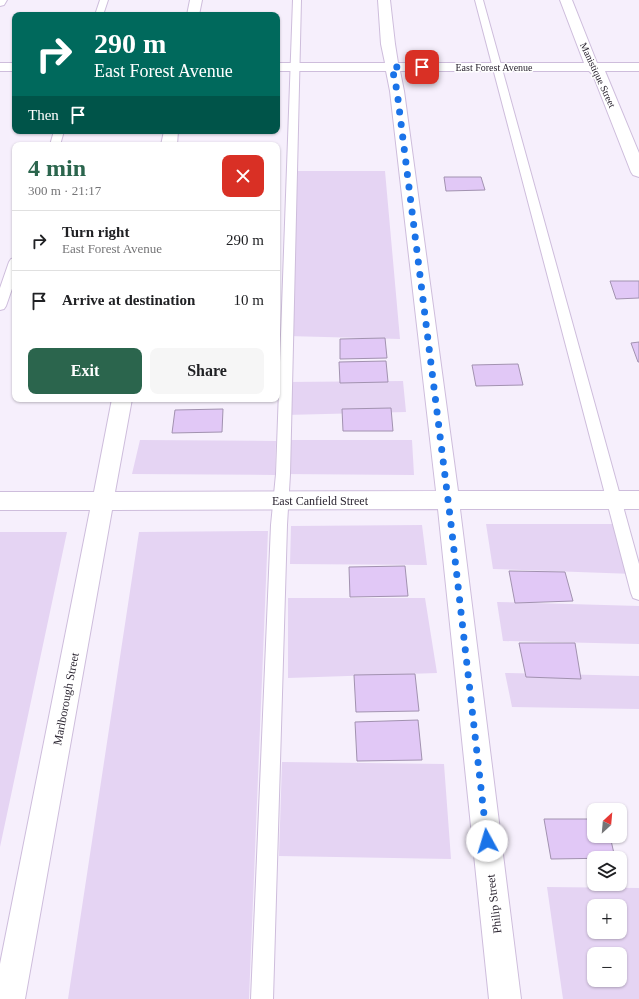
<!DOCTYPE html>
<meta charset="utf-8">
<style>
:root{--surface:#fff;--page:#f6f6f6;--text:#202124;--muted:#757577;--line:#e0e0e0;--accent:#2b654d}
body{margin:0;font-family:"Times New Roman",serif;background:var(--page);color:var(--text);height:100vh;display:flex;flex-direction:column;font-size:15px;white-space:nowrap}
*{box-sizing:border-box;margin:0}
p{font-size:13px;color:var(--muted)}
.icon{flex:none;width:22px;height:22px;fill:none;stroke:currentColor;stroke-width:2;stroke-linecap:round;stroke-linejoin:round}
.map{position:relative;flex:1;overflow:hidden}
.drawer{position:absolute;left:12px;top:142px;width:268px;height:260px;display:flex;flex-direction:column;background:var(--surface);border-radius:8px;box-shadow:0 1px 3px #0004}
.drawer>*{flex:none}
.guide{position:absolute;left:12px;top:12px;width:268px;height:122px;border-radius:8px;box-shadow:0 1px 3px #0004;background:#00695c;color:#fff;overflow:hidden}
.needle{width:26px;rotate:26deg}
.fabs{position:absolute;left:587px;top:803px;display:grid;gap:8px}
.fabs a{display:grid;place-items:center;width:40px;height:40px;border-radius:8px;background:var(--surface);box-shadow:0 1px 3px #0004;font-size:20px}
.pin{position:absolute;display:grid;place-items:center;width:34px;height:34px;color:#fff;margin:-17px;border-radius:8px;box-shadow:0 2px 6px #0006}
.me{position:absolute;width:44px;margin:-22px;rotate:354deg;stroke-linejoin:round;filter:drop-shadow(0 0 3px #0008)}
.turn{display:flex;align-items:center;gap:14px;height:84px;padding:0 16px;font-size:18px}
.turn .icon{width:52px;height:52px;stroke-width:2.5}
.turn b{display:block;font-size:28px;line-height:34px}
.then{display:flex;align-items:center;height:38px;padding:0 16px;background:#0003;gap:8px;font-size:15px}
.round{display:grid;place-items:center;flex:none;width:42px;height:42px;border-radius:8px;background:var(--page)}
.summary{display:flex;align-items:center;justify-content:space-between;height:68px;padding:0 16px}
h1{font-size:24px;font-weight:700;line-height:30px;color:var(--accent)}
.cta{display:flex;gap:8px;margin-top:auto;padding:8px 16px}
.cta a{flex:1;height:46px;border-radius:8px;background:var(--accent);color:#fff;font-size:16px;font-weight:700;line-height:46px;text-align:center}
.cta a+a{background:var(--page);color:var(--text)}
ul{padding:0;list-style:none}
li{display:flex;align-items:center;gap:12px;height:60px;padding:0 16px;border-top:1px solid var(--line)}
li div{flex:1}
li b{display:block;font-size:15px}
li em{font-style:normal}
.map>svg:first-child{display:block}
</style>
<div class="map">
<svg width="639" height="999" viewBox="0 0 639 999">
<rect width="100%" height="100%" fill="#f6effc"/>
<!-- green -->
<path fill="#e5d4f3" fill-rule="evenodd" d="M298 171H385L400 339 287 336Z
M403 381 406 412 285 415 286 382Z
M148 399H267V402H148Z
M140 440 276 441 275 475 132 474Z
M287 440H412L414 475 283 474Z
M486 524H621L634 574 493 569Z
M422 525 427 565 290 564 291 526Z
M268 531 249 999H68L139 532Z
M0 532H67L0 847Z
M288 598H425L437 673 288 678Z
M497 602 639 606V644L503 641Z
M505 673 639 676V709L512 707Z
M282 762 444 764 451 859 279 856Z
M547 887 639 888V999H563ZM594 906H620V932H594ZM594 954H620V980H594Z"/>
<!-- building -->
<path fill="#e1c8f6" stroke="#a292b0" d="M444 177H481L485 190 446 191Z
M610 281H639V298L616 299Z
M385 338 387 358 340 359V339Z
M639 342V362H638L631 343Z
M386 361 388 382 340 383 339 362Z
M518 364 523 385 476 386 472 365Z
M391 408 393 431H343L342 409Z
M223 409 222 432 172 433 175 410Z
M405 566 408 596 350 597 349 567Z
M509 571 565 572 573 601 515 603Z
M519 643H575L581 679 526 677Z
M415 674 419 711 356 712 354 675Z
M418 720 422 760 357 761 355 722Z
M544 819H594V836H610L615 858 551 859Z"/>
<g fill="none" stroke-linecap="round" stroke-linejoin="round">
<!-- service casing -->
<g stroke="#cebddc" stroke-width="2">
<path id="service" d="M100 0H108L103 15H95Z
M293 0H301L290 474 287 525 273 999H251L271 525 276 474Z
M475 0H483L639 564V600L633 598 631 593Z
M54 131H64L60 145H50Z
M15 258V280L6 306 4 309 0 310V288L9 262 11 259Z"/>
</g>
<!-- minor casing -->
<g stroke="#cebddc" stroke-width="2">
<path id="minor" d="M190 0H202L199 15H187Z
M378 0H390L395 44 398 63H584L560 0H572L597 63H639V71H605L639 153V177L633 175 631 172 593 75 589 71H400L404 91 458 491H639V509H460L521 999H489L438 509 112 510 25 999H0V964L90 510H0V492H94L112 399H132L115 492 436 491 390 91 386 71H277V63H385L381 44Z
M0 63H15V71H0Z
M164 131H178L177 145H161Z"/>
</g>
<!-- tertiary casing -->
<g stroke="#cebddc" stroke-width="2">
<path id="tertiary" d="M0 0H7L4 5 0 6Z"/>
</g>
<!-- service -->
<use href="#service" fill="#fff" fill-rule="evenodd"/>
<!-- minor -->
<use href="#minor" fill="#fff" fill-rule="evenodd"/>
<!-- tertiary -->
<use href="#tertiary" fill="#fff" fill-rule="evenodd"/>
</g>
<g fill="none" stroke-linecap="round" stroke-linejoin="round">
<!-- route -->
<path stroke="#1a73e8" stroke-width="7" stroke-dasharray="0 12.6" d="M422 67H392L397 91 451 524 487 841"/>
</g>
<g text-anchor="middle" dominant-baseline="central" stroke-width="3" stroke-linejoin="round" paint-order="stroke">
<!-- far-street labels -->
<g font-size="10" fill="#2a2430" stroke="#fff">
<text x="494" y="67">East Forest Avenue</text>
<text transform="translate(598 75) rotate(65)">Manistique Street</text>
</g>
<!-- street labels -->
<g font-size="12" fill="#2a2430" stroke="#fff">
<text x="320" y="501">East Canfield Street</text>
<text transform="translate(66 699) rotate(-79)">Marlborough Street</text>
<text transform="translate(494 904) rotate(-97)">Philip Street</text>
</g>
</g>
</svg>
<div class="fabs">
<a><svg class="needle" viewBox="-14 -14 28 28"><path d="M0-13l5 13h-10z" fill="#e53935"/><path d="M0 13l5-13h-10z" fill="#757577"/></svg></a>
<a><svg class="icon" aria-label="layers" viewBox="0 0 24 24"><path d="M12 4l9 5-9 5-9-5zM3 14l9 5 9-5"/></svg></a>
<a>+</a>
<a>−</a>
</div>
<div class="pin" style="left:422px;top:67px;background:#d93025"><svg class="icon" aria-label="arrive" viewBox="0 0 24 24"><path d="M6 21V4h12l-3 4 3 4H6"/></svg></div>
<svg class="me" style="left:487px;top:841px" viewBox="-20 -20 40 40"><circle r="19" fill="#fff"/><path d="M0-13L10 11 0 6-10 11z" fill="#1a73e8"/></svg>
<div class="guide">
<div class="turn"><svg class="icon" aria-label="right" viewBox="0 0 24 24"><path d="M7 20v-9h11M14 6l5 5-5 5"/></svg><div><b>290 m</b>East Forest Avenue</div></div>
<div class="then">Then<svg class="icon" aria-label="arrive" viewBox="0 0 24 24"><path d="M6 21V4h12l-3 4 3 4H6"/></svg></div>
</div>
<section class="drawer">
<div class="summary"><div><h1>4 min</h1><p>300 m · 21:17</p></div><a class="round" style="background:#d93025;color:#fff"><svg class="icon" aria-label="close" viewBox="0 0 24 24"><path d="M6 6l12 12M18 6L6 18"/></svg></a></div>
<ul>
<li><svg class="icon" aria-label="right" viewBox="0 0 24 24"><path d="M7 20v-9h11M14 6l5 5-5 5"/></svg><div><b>Turn right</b><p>East Forest Avenue</p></div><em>290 m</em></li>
<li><svg class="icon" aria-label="arrive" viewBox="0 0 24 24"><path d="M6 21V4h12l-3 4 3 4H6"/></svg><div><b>Arrive at destination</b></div><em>10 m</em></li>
</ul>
<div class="cta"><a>Exit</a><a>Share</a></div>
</section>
</div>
